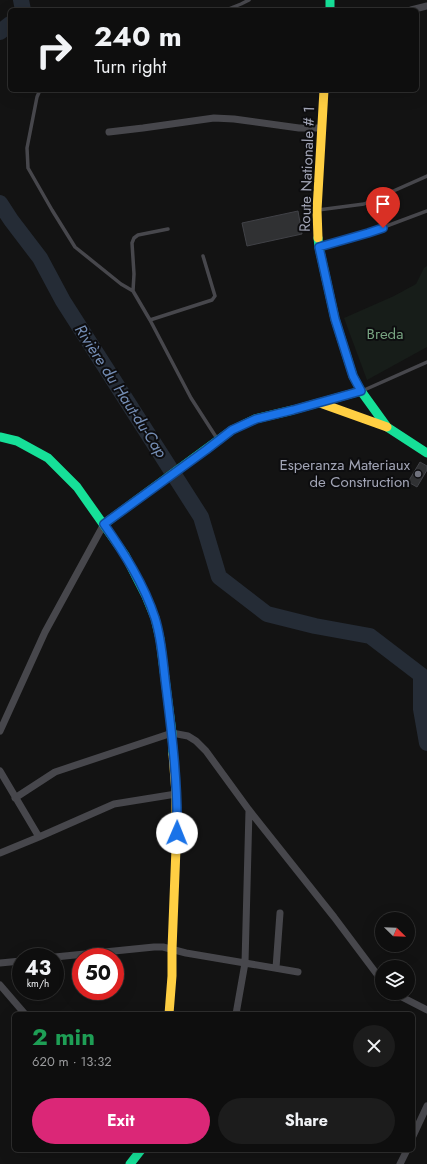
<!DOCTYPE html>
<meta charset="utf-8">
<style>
:root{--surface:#0e0e0e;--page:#1c1c1c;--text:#f1f3f6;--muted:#9b9c9e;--line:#2e2e2e;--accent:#db2777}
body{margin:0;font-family:Jost,sans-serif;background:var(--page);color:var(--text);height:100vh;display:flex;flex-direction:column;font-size:15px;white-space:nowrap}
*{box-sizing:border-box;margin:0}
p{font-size:13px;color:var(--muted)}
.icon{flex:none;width:22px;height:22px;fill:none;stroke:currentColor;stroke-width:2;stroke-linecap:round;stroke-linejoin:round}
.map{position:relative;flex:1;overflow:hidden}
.side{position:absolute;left:12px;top:1012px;width:403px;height:140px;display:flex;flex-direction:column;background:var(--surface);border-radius:6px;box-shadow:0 4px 16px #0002,0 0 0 1px var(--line)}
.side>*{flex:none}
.top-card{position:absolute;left:8px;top:8px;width:411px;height:84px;border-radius:6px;box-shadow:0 4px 16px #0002,0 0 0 1px var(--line);background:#0e0e0e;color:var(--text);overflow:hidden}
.needle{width:26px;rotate:113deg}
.buttons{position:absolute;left:375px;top:912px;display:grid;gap:8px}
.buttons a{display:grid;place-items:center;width:40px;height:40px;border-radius:50%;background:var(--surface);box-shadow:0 4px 16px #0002,0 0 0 1px var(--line);font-size:20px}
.speed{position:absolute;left:12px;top:948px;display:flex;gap:8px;font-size:20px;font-weight:700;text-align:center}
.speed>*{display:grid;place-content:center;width:52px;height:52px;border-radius:50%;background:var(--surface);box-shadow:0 4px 16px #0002,0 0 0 1px var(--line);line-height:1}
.speed small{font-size:10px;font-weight:400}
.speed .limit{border:6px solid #d22;background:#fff;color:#111}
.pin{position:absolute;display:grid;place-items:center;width:34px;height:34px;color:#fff;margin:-41px -17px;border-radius:50% 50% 50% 0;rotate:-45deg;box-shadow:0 0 4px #0007}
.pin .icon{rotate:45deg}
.me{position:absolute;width:44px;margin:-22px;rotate:1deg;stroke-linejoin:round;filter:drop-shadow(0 0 3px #0008)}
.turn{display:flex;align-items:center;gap:14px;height:84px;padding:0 20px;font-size:18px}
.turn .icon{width:52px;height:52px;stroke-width:2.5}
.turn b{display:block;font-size:28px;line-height:34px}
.round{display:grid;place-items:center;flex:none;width:42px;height:42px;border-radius:21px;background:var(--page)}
.headline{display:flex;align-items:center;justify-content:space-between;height:68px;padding:0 20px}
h1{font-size:24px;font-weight:700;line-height:30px;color:#1e9e55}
.primary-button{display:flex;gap:8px;margin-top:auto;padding:8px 20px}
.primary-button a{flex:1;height:46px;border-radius:24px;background:var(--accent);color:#fff;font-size:16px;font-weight:700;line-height:46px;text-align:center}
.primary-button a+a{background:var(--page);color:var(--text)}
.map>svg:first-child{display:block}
</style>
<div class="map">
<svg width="427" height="1164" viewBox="0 0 427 1164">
<rect width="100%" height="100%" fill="#131313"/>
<!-- green -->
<path fill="#171d19" d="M427 266V347L367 380 344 318 394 296 416 284 424 268Z"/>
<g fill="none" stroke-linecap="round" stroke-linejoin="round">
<!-- river -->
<path stroke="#252c36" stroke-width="16" d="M21 0 23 10
M0 32 10 24
M0 203 11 220 40 258 63 301 201 517 219 577 267 614 315 626 370 636 421 675V709L427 743"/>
</g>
<!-- building -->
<path fill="#303133" stroke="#414247" d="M298 211 302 234 247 246 242 223Z
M420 462 427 466V470L417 487 408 482Z"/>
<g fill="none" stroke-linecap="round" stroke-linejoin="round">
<!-- lane -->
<path stroke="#47474c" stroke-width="3.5" d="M226 10 241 4 249 0
M40 90 37 97 27 148 28 168 52 210 75 247 121 284 133 291
M318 210 364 204 427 176
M168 229 138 235 134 238 132 243 134 274 133 291 150 320 191 398 218 440
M320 247 368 233 427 211
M150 320 212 300 215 296 203 256
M362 391 427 362"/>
<!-- street -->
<path stroke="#47474c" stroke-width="7" d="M411 10 427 6
M109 132 143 128 214 118 234 119 299 128H321
M0 731 45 632 104 524
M0 771 39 837
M15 798 55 772 172 733 188 736 196 741 206 751 249 810 334 917 382 981
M0 853 39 837 114 804 176 794
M55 957 154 947H163L186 953 298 972
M0 963 21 961
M276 968 280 913
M0 985 25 1014
M394 993 427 1010
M236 1014 245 963 249 810
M413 1136 427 1106
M400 1164 407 1150"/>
<!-- fast -->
<path stroke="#16e098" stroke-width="9" d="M330 0V10
M318 238 319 247 335 319 353 376 361 391 387 427 427 453
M0 437 17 441 48 458 77 487 125 555 146 596 155 618 160 639 172 733 173 754
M104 524 232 430 255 419 293 410 361 391
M130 1164 141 1150"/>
<!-- slow -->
<path stroke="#ffcf43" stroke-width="9" d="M318 238 317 210 324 90
M320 403 387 427
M169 1014 172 976V949L176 848V794L173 754"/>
</g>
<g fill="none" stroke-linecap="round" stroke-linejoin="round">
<!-- route casing -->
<g stroke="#114b97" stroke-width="10">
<path id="route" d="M177 833C178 784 172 735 166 687 163 664 162 640 155 618 144 584 124 553 104 524L206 450 232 430 256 419 293 410 361 391 353 376 335 319 319 247 368 233 383 228"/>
</g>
<!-- route -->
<use href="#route" stroke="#1a73e8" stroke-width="7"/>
</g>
<!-- markers -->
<circle fill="#70727d" stroke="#0d0d0f" stroke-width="1.5" cx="418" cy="474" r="4"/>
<g text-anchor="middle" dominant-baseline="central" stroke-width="4" stroke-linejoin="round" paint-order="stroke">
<!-- street labels -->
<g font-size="15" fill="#a2a5b6" stroke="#0d0d0f">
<text transform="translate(307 169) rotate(-88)">Route Nationale # 1</text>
</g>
<!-- park labels -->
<g font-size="15" fill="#77a380" stroke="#0d0d0f">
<text x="385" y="334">Breda</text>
</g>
<!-- poi labels -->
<g font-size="15" fill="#a2a5b6" stroke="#0d0d0f" text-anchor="end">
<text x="410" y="465">Esperanza Materiaux<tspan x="410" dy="17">de Construction</tspan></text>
</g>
<!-- water labels -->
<g font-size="16" font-style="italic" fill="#758eb5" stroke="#0d0d0f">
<text transform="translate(121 391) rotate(57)">Rivière du Haut-du-Cap</text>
</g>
</g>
</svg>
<div class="buttons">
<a><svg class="needle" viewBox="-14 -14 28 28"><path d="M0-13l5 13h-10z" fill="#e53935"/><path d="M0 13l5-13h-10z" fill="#9b9c9e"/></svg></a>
<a><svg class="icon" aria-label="layers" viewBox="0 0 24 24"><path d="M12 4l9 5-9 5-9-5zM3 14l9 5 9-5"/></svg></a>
</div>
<div class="speed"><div>43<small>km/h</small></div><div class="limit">50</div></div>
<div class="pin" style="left:383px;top:228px;background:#d93025"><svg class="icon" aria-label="arrive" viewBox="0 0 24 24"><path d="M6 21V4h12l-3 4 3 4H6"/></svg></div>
<svg class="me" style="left:177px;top:833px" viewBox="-20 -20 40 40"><circle r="19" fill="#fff"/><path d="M0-13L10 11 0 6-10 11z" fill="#1a73e8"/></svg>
<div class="top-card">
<div class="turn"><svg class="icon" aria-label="right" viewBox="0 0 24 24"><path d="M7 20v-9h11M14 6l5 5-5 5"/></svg><div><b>240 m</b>Turn right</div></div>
</div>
<section class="side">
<div class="headline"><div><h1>2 min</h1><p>620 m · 13:32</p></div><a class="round"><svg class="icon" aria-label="close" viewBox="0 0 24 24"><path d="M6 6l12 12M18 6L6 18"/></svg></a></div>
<div class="primary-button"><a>Exit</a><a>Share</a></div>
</section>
</div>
